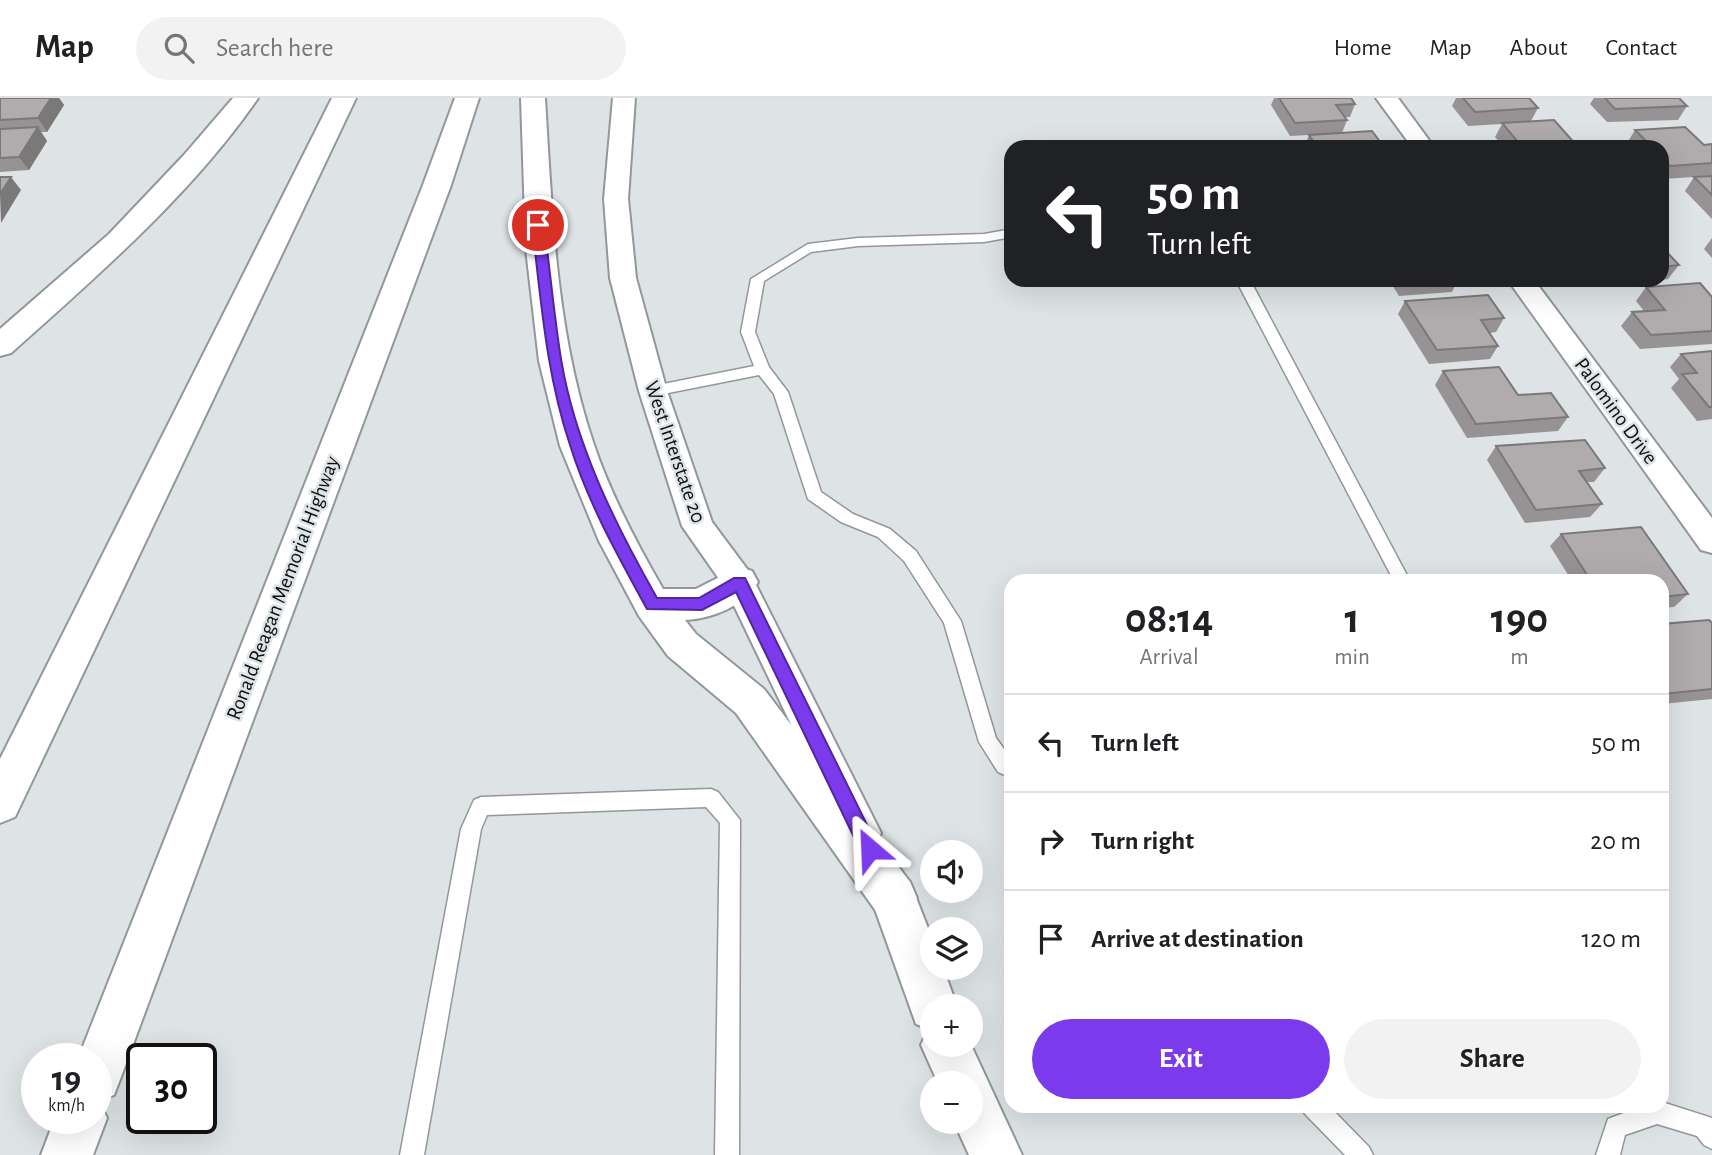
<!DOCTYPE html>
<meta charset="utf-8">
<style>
:root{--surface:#fff;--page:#f2f2f2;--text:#202124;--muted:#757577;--line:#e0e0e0;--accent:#7c3aed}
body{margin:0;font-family:"Alegreya Sans",sans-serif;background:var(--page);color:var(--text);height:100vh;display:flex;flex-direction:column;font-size:26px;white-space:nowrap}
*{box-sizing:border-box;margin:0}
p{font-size:23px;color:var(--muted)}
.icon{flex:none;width:38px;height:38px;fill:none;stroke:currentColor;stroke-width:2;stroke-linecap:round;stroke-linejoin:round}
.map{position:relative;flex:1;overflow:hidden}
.sheet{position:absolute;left:1004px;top:476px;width:665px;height:539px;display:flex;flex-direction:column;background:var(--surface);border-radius:21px;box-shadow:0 7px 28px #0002}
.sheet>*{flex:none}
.banner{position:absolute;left:1004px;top:42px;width:665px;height:147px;border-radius:21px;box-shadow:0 7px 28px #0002;background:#202124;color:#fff;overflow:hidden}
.buttons{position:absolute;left:920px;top:742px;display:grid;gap:14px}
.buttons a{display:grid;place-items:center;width:63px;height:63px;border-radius:50%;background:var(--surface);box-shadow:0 7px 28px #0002;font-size:35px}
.speed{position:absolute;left:21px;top:945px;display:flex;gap:14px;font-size:35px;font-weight:700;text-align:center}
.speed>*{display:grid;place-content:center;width:91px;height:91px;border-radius:50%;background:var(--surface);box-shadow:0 7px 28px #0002;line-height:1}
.speed small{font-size:18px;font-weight:400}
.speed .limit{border:4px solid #111;border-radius:10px;background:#fff;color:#111}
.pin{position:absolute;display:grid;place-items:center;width:60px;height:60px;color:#fff;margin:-30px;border:4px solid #fff;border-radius:50%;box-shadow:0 2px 7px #0007}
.me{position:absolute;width:77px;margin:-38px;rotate:334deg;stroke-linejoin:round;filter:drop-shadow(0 0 5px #0008)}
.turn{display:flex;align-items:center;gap:24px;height:147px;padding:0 28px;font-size:32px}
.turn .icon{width:91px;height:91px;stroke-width:2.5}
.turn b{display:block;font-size:49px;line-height:60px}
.eta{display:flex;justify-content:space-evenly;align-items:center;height:119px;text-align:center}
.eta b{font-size:42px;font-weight:700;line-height:49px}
.cta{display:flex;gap:14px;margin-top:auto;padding:14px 28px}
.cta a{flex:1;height:80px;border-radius:42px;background:var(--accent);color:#fff;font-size:28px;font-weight:700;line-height:80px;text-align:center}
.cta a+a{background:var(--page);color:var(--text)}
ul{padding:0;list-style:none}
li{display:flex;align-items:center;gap:21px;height:98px;padding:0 28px;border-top:2px solid var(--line)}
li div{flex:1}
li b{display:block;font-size:26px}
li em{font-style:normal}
header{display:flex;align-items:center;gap:42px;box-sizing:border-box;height:98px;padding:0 35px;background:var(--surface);border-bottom:2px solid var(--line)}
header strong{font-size:33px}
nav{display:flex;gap:38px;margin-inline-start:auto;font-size:24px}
.search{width:490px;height:63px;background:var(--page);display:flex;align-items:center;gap:18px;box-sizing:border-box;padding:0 24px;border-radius:38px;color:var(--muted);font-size:26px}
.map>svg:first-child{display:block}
</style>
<header>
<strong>Map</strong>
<div class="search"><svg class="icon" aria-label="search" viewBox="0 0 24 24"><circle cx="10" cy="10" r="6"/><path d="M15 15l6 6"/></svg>Search here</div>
<nav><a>Home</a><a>Map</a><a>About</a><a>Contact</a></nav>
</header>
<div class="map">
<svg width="1712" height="1057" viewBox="0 0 1712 1057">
<rect width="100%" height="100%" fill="#dee3e6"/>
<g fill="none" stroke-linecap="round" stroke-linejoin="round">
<!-- lane casing -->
<g stroke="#92979a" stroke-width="3">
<path id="lane" d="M1012 131V139L984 144 858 148 811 154 764 183 755 234 769 269 788 294 821 394 853 416 890 431 916 453 961 523 996 640 1012 662V680L998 674 979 644 944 525 904 463 878 439 841 424 808 401 774 296 759 277 653 298 646 293 653 288 754 268 741 234 751 181 808 146 858 140 984 136Z
M1236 182H1250L1410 483H1394Z
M711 691 718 694 740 722 739 1057H715L720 725 706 709 487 717 481 731 424 1057H400L461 731 474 702 481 699Z
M1662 1004 1712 1020V1051L1704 1047 1697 1038 1657 1026 1625 1037 1620 1057H1596L1608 1021 1642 1008H1662Z
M1301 1008H1329L1369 1049 1373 1057H1345L1305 1016Z"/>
</g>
<!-- street casing -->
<g stroke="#92979a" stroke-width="4">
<path id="street" d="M613 0H635L628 101 636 180 667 293 712 424 750 475 881 735 875 747 862 753 849 747 726 491 682 428 639 293 610 180 604 101Z
M1376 0H1398L1434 49H1412Z
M1508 182H1534L1712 420V455L1701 452Z"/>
</g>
<!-- secondary casing -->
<g stroke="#92979a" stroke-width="4">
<path id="secondary" d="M894 778 910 784 933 843V870H943L957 908H933V947H971L1022 1057H969L954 1024H971V985H938L921 947 928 931 916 926 871 800 878 784Z"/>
</g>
<!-- highway casing -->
<g stroke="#92979a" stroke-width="4">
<path id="highway" d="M233 0H258C192 96 97 178 11 255L0 258V231L109 136 184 57Z
M332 0H356L15 719 0 725V661Z
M455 0H479L451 87 121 979 114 997 99 1003 107 1020 93 1057H41L55 1020H96V961H78L423 87Z
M521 0H545C552 116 556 236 594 347 611 397 637 446 663 491H696L739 469 752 473 758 484C745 508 711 521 685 522L696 536 764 591 910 784 917 800 910 816 894 822 878 816 736 615 668 558 639 518 599 443 560 348 539 263 526 151Z"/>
</g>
<!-- lane -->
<use href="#lane" fill="#fff" fill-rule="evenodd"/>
<!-- street -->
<use href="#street" fill="#fff" fill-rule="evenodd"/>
<!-- secondary -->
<use href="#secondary" fill="#fff" fill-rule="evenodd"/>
<!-- highway -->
<use href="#highway" fill="#fff" fill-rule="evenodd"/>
</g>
<!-- wall -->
<path fill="#979394" d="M0 0H59L64 7 47 34H41L47 43 29 72 0 74Z
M1274 0H1351L1355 6 1350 19H1345L1347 22 1342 35 1384 49H1304L1309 37 1290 38 1271 7Z
M1456 0H1529L1538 10 1531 23 1578 49H1497L1499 45H1500L1495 39 1502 26 1468 28 1452 8Z
M1594 0H1679L1687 8 1678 22 1607 24 1590 6Z
M1635 32 1704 47 1712 46V121L1685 93 1694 79 1662 81V49H1630L1627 45Z
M1712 140V160L1704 151Z
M1662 149 1679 167 1668 181 1662 182Z
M1389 182H1458L1452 194 1399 198Z
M1588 182H1657L1592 187Z
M1646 189 1712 199V246L1640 251 1621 228 1632 214 1644 213 1636 203Z
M1405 203 1504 220 1496 234 1489 235 1498 248 1490 261 1429 266 1398 216Z
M1712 253V321L1697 323 1671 290 1679 281 1670 269 1681 256Z
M1443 273 1518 297 1568 319 1558 333 1467 340 1435 287Z
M1496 348 1605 370 1594 384H1587L1602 406 1590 419 1525 425 1487 362Z
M1641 429 1688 496 1674 509 1662 510V483H1572L1550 448 1561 436Z
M1712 525V601L1662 606V526Z"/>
<!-- shaded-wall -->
<path fill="#7b7878" d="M51 0H59L64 7 47 34 38 20Z
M38 29 47 43 29 72 19 59Z
M11 79 21 92 1 125 0 96Z"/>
<!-- building -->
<path fill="#b0abac" stroke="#7b7878" stroke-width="2" d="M0 0H51L38 20 0 22Z
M1279 0H1351L1355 6 1336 7 1347 22 1295 25Z
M1463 0H1529L1538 10 1475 14Z
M1605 0H1679L1687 8 1615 11Z
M1554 22 1578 49H1502L1499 45 1518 44 1502 25Z
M38 29 19 59 0 60V31Z
M1685 29 1704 47 1712 46V65L1670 68 1662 60V49H1652L1635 32Z
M1372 33 1384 49H1317L1309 37Z
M1712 78V97L1694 79Z
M0 79H11L0 96Z
M1662 149 1679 167 1662 169Z
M1405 182H1435L1406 184Z
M1700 185 1712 199V233L1651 237 1632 214 1665 212 1646 189Z
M1488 197 1504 220 1481 222 1498 248 1437 252 1405 203Z
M1712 253V309H1709L1682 276 1697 275 1681 256Z
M1499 269 1518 297 1551 295 1568 319 1476 326 1443 273Z
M1585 342 1605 370 1579 373 1602 406 1536 412 1496 348Z
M1641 429 1688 496 1662 499V483H1591L1561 436Z
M1709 522 1712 525V591L1662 596V526Z"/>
<!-- route -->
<path fill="#7c3aed" stroke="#51269a" stroke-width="2" d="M538 124 544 127C550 172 554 217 561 261 575 346 615 426 657 500H699L734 480H745L876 745 879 751 876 758 870 760 863 758 736 494 702 512 647 511C618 458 588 405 570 347 546 276 541 201 532 127Z"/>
<g text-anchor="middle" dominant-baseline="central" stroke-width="5" stroke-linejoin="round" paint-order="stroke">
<!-- street labels -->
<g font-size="21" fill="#0c0e0f" stroke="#dee3e6">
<text transform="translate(1616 313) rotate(54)">Palomino Drive</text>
<text transform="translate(675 354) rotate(71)">West Interstate 20</text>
<text transform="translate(283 490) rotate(-69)">Ronald Reagan Memorial Highway</text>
</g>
</g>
</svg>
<div class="buttons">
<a><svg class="icon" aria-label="sound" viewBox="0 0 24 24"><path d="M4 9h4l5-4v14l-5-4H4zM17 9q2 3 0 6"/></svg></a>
<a><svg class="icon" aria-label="layers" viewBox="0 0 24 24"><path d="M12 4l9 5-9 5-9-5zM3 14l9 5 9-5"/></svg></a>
<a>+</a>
<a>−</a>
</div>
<div class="speed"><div>19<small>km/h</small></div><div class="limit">30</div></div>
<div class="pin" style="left:538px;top:127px;background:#d93025"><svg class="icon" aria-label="arrive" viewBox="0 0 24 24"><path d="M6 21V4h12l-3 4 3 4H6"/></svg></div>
<svg class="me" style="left:870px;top:751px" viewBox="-20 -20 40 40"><path d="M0-17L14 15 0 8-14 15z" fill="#7c3aed" stroke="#fff" stroke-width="4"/></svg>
<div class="banner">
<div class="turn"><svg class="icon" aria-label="left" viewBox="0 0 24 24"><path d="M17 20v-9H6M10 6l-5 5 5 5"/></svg><div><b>50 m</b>Turn left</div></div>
</div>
<section class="sheet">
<div class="eta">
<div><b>08:14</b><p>Arrival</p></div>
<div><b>1</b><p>min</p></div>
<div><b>190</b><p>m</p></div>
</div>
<ul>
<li><svg class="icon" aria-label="left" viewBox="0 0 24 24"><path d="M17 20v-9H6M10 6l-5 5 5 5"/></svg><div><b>Turn left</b></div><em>50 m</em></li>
<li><svg class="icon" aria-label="right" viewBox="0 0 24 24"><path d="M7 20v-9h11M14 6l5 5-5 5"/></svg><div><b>Turn right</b></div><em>20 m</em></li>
<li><svg class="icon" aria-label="arrive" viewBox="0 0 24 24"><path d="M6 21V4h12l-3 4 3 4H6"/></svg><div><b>Arrive at destination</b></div><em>120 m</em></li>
</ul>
<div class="cta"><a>Exit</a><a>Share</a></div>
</section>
</div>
